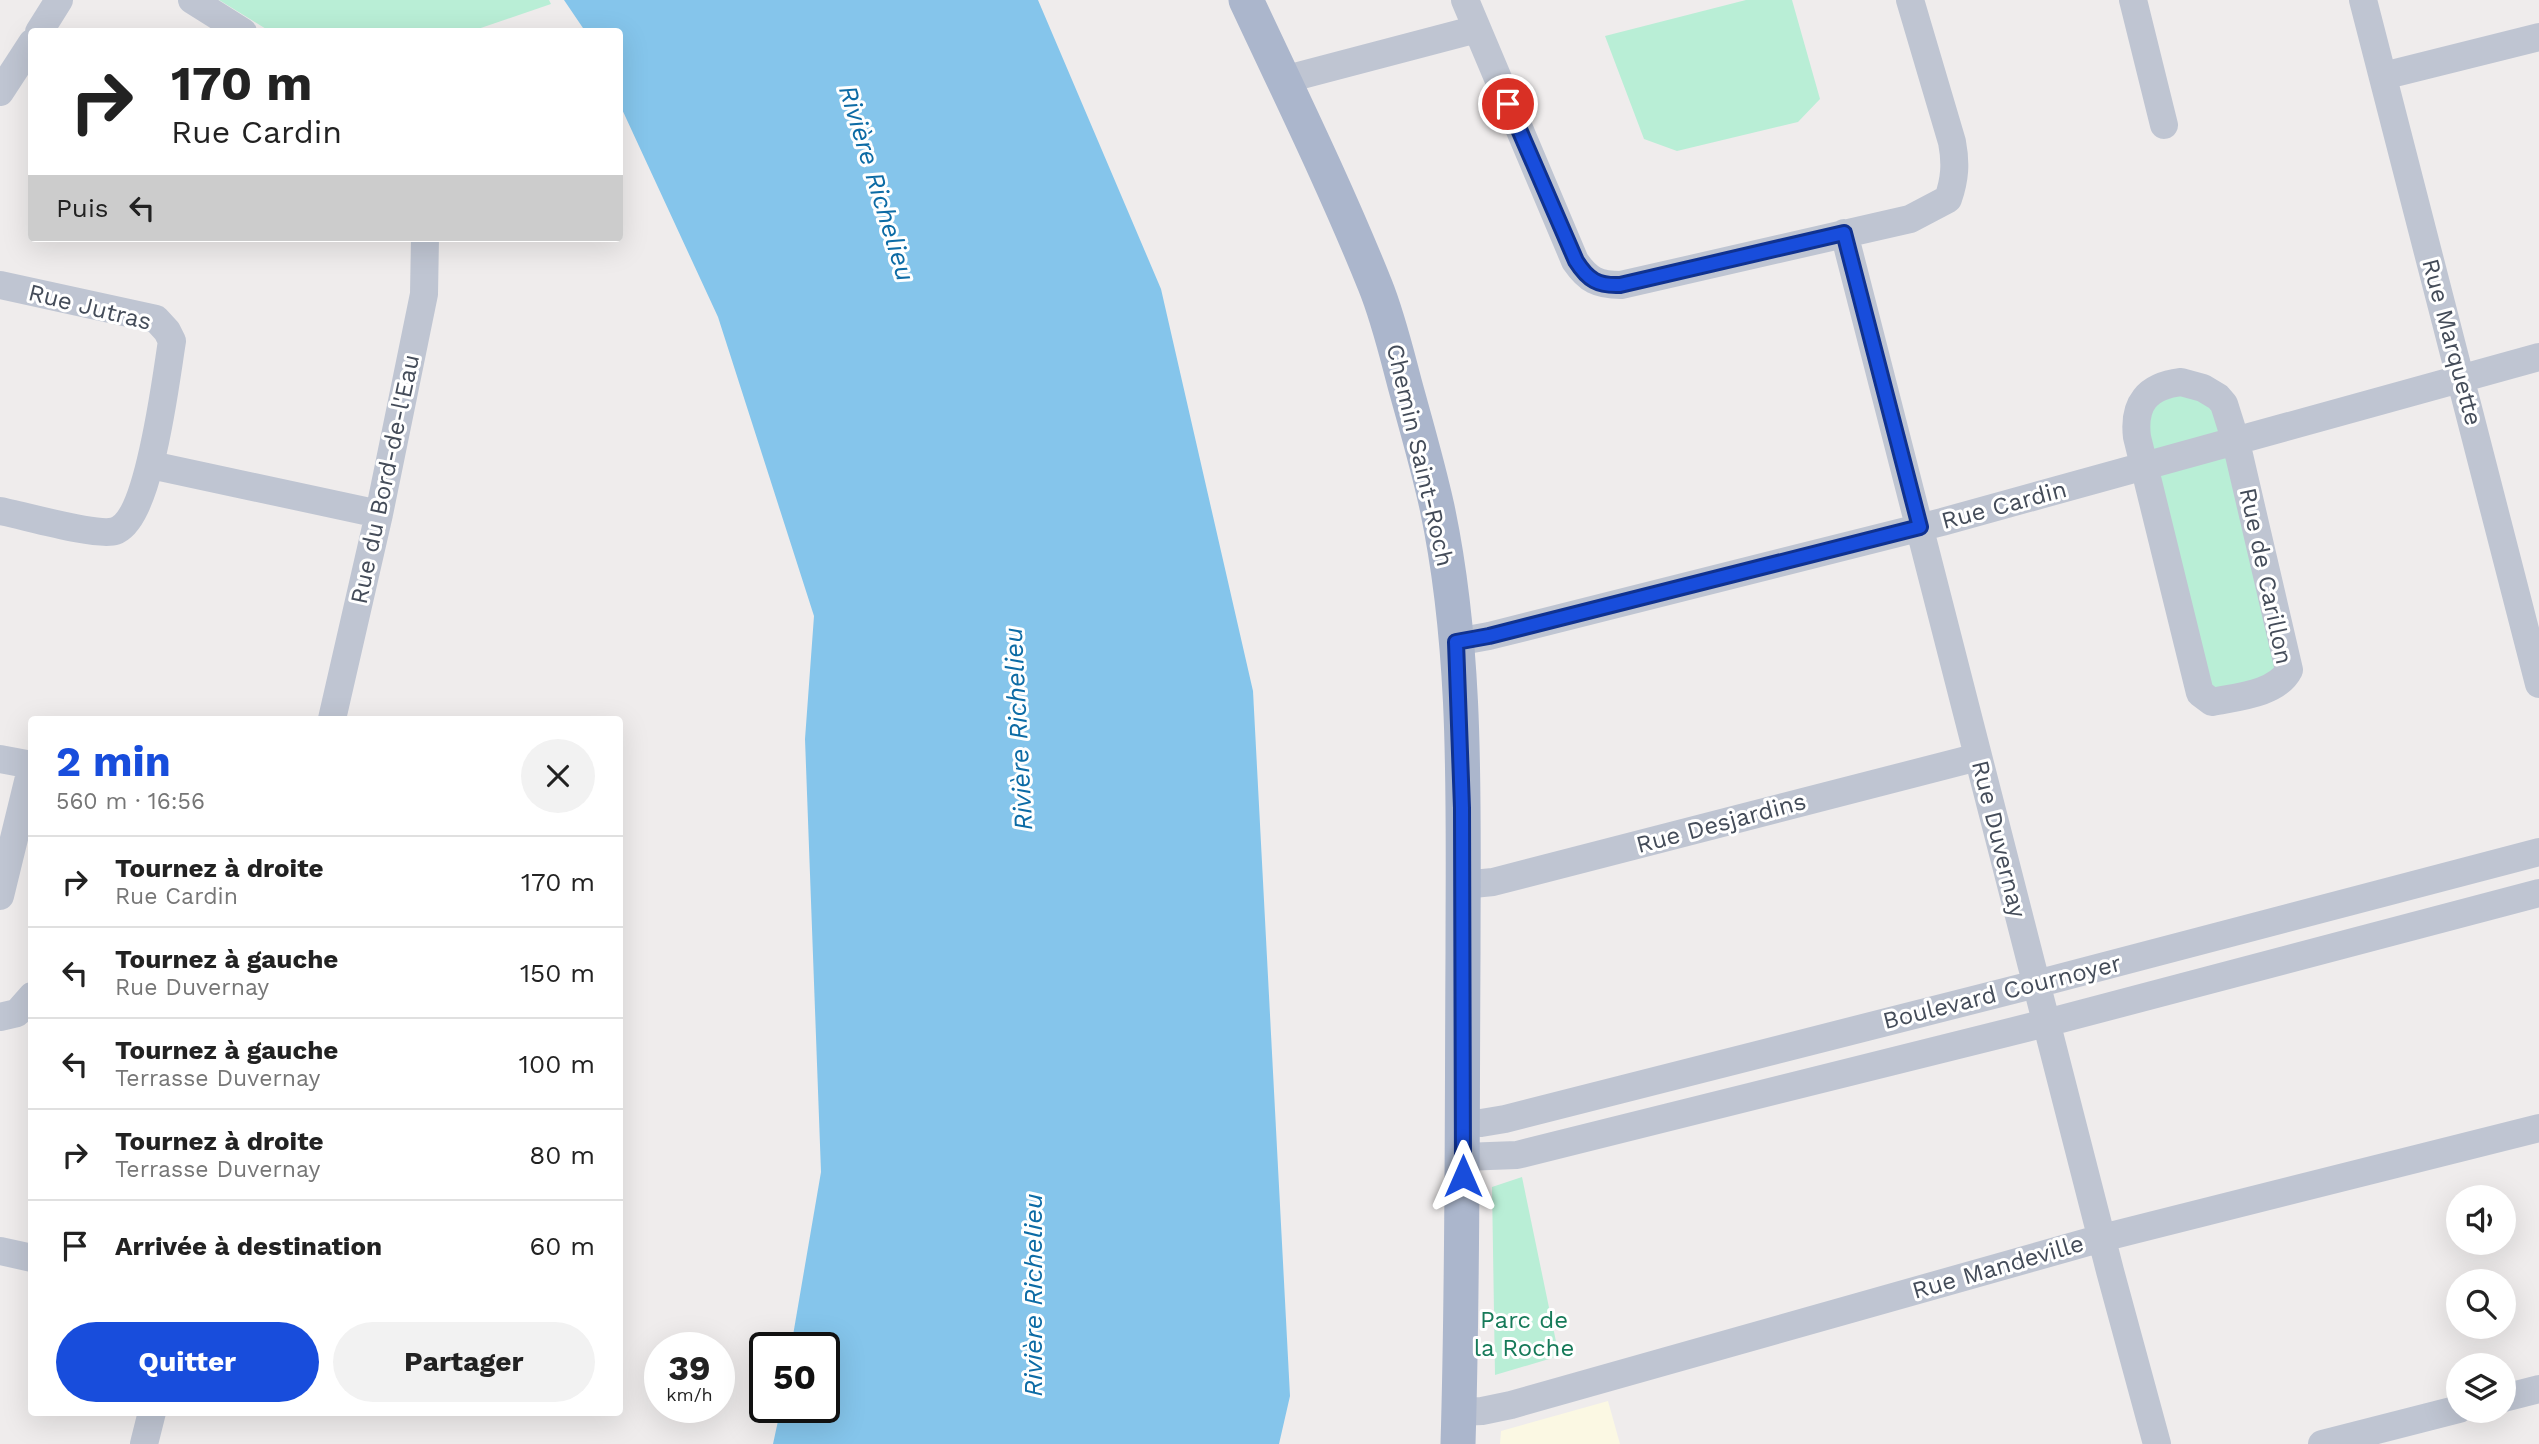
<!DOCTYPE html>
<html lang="fr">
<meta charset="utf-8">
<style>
:root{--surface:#fff;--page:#f2f2f2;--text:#222;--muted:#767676;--line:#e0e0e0;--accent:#184ddc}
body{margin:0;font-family:"Work Sans",sans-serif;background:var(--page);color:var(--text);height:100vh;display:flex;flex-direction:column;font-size:26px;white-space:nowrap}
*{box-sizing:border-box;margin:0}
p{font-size:23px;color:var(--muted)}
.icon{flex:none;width:38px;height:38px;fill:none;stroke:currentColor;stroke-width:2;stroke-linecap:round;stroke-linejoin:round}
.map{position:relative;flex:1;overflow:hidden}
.details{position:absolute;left:28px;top:716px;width:595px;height:700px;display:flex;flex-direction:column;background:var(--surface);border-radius:7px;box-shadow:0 7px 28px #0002}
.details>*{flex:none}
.guide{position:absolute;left:28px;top:28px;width:595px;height:214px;border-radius:7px;box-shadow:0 7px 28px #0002;background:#fff;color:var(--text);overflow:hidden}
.tools{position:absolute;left:2446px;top:1185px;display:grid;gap:14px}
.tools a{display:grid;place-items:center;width:70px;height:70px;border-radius:50%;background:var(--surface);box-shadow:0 7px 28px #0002;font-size:35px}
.speed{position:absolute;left:644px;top:1332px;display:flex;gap:14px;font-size:35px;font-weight:700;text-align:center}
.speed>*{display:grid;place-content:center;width:91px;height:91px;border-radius:50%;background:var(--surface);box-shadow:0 7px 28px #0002;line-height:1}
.speed small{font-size:18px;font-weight:400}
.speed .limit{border:4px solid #111;border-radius:10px;background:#fff;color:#111}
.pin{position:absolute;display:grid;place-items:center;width:60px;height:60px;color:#fff;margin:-30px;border:4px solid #fff;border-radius:50%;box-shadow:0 2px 7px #0007}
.me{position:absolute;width:77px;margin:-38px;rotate:0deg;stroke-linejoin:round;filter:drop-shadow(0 0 5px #0008)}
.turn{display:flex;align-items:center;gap:24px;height:147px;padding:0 28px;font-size:32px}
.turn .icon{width:91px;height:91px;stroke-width:2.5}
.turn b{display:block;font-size:49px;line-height:60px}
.then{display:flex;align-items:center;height:66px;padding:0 28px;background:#0003;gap:14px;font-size:26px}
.round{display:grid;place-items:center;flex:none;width:74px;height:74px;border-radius:37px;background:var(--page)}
.headline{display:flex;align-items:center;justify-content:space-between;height:119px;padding:0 28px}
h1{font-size:42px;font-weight:700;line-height:52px;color:var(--accent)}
.cta{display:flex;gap:14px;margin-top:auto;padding:14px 28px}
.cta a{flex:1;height:80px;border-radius:42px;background:var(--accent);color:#fff;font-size:28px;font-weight:700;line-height:80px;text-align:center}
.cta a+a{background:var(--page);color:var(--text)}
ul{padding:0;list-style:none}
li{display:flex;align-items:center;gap:21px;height:91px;padding:0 28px;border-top:2px solid var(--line)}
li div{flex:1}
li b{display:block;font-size:26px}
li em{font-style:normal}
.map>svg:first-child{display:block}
</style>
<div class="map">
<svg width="2539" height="1444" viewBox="0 0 2539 1444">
<rect width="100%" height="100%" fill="#efecec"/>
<!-- commercial -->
<path fill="#fbf8e3" d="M1608 1401 1620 1444H1500L1501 1431Z"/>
<!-- green -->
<path fill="#b9eed6" d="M219 0H549L551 4 472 31 271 32Z
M1746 0H1792L1820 99 1798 122 1677 151 1644 139 1605 36Z
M2154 390 2216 397 2284 668 2212 702 2132 415Z
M1522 1177 1559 1356 1495 1375 1492 1187Z"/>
<!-- water -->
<path fill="#85c5eb" d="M564 0H1038L1161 289 1253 691 1290 1396 1279 1444H773L781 1407H824V1348L791 1347 821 1172 805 739 814 616 718 317 620 105V32L585 31Z"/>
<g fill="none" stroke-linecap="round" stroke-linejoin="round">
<!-- minor -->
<path stroke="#bfc5d2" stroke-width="28" d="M192 0 243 32
M1465 0 1575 261C1588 280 1598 285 1621 285L1910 219 1948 199C1955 179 1956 163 1952 142L1910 0
M2133 0 2164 125
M2363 0 2539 684
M39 32 59 0
M2383 76 2539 37
M1283 80 1477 29
M0 92 32 43
M1844 233 2110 1271 2157 1444
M0 285 156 319 167 331 172 341C166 377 150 519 115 531 97 537 22 515 0 511
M2181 382 2203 388 2218 397 2224 404 2236 442 2289 670C2277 694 2236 697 2212 702L2200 693 2137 437C2133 404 2147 386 2181 382Z
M151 465 379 514
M1456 642 1489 636 1942 522 2539 357
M332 719 379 514 424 294 425 238
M0 759 32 765 0 896
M1463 885 1493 882 1978 757
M0 1017 17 1013 32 996
M1463 1122 1481 1123 1505 1119 2036 984 2539 852
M1463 1157 1517 1155 2046 1023 2539 893
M0 1251 32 1258
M2504 1398 2539 1389
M1459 1412 1482 1411 1511 1405 2102 1238 2539 1128
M144 1444 152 1412
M2322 1444 2459 1409"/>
<!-- major -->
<path stroke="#abb6cc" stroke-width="35" d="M1246 0C1290 94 1336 188 1375 285 1388 317 1396 351 1405 385 1416 425 1428 466 1437 507 1468 653 1463 805 1463 952 1462 1116 1463 1280 1458 1444"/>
</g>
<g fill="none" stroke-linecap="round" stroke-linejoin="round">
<!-- route casing -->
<g stroke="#10328f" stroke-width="18">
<path id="route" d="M1463 1176 1462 808 1456 642 1489 636 1920 527 1844 233 1620 285C1598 286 1588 280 1576 261L1508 104"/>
</g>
<!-- route -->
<use href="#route" stroke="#184ddc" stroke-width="12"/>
</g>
<g text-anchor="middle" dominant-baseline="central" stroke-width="6" stroke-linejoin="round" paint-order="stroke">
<!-- street labels -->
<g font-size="24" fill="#444c59" stroke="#fff">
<text transform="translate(90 307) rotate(14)">Rue Jutras</text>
<text transform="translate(2452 342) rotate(75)">Rue Marquette</text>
<text transform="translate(1420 455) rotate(77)">Chemin Saint-Roch</text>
<text transform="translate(385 479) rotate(-78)">Rue du Bord-de-l'Eau</text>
<text transform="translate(2004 505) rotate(-15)">Rue Cardin</text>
<text transform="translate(2266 576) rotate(78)">Rue de Carillon</text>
<text transform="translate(1721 823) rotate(-15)">Rue Desjardins</text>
<text transform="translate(1999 839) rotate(76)">Rue Duvernay</text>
<text transform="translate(2002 992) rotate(-14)">Boulevard Cournoyer</text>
<text transform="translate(1998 1267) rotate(-16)">Rue Mandeville</text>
</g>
<!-- park labels -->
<g font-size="24" fill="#167a59" stroke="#fff">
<text x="1524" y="1320">Parc de<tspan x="1524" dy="28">la Roche</tspan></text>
</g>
<!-- water labels -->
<g font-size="26" font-style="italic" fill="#0c6ba5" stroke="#fff">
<text transform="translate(877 183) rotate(73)">Rivière Richelieu</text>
<text transform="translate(1018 729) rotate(-93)">Rivière Richelieu</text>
<text transform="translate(1033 1295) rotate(-90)">Rivière Richelieu</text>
</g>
</g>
</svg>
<div class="tools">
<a><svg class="icon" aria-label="sound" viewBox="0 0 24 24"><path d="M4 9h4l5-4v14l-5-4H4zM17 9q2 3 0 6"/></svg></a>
<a><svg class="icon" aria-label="search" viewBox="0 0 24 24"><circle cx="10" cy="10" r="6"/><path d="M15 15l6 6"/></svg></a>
<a><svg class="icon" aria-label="layers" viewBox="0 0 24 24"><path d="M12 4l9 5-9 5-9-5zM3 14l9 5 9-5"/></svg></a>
</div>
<div class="speed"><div>39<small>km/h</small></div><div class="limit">50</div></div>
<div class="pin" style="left:1508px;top:104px;background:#d93025"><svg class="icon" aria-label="arrive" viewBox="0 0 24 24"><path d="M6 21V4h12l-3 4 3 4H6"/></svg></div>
<svg class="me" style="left:1463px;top:1176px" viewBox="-20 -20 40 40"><path d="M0-17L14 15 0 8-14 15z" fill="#184ddc" stroke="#fff" stroke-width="4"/></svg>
<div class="guide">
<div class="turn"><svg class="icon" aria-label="right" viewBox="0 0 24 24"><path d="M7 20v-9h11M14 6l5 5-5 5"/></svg><div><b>170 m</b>Rue Cardin</div></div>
<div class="then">Puis<svg class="icon" aria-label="left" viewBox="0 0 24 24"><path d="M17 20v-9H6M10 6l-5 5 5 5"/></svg></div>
</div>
<section class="details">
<div class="headline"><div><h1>2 min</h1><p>560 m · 16:56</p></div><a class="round"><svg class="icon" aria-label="close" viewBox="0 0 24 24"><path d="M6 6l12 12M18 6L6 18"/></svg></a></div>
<ul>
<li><svg class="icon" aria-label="right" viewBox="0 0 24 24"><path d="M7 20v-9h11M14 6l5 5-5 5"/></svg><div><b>Tournez à droite</b><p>Rue Cardin</p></div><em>170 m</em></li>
<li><svg class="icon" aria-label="left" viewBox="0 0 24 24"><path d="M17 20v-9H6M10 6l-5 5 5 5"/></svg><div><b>Tournez à gauche</b><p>Rue Duvernay</p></div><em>150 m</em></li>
<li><svg class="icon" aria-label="left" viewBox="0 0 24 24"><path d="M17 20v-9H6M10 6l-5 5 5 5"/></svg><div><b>Tournez à gauche</b><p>Terrasse Duvernay</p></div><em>100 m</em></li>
<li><svg class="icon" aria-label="right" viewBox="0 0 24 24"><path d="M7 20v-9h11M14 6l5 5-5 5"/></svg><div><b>Tournez à droite</b><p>Terrasse Duvernay</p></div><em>80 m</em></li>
<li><svg class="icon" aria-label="arrive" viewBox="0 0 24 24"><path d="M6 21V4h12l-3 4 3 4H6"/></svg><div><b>Arrivée à destination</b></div><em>60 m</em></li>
</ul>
<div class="cta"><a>Quitter</a><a>Partager</a></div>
</section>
</div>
